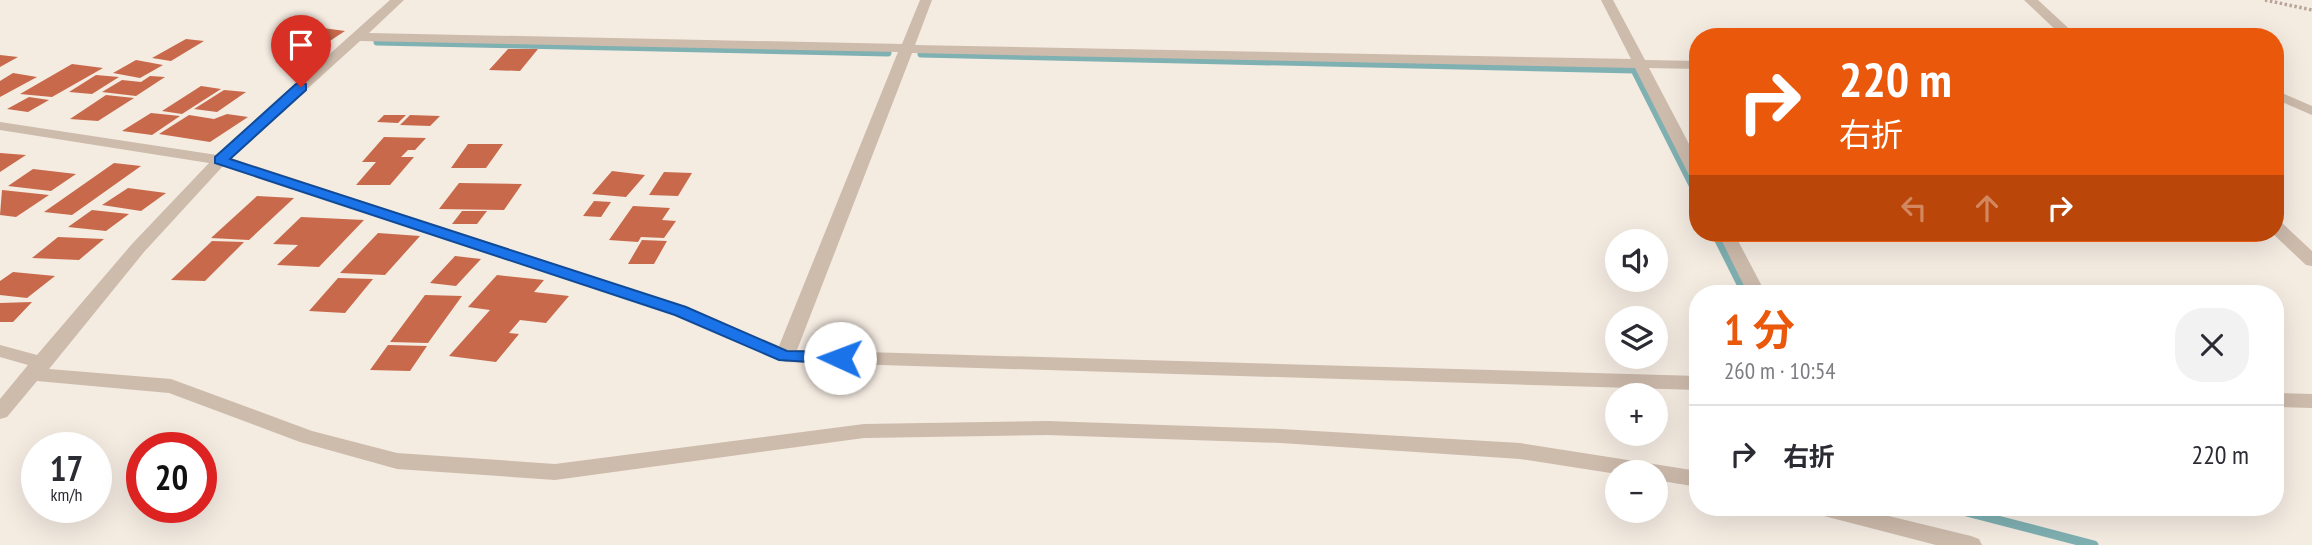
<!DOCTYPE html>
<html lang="ja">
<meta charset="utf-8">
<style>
:root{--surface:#fff;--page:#f2f2f3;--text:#2b2b33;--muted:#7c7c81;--line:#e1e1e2;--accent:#ea580c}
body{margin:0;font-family:"PT Sans Narrow","Noto Sans JP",sans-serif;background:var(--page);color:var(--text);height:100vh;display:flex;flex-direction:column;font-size:26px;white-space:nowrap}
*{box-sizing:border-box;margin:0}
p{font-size:23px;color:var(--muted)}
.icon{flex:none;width:38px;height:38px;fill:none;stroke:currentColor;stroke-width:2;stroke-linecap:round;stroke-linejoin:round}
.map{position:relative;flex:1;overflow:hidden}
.drawer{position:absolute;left:1689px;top:285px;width:595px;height:231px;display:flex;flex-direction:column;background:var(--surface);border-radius:28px;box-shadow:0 7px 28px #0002}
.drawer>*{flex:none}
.top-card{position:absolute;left:1689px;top:28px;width:595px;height:214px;border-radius:28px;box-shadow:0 7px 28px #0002;background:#ea580c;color:#fff;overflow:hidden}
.fabs{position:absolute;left:1605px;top:229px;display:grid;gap:14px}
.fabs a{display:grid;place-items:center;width:63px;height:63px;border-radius:50%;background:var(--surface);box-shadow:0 7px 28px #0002;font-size:35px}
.speed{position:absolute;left:21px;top:432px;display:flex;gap:14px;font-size:35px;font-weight:700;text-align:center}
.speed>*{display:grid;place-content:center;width:91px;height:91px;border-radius:50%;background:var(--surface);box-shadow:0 7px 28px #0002;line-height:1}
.speed small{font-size:18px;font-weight:400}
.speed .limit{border:10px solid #d22;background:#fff;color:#111}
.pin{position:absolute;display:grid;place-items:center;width:60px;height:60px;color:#fff;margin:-72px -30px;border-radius:50% 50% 50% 0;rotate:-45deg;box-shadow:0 0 7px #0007}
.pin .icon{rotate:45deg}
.me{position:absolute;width:77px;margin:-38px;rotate:272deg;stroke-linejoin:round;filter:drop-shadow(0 0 5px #0008)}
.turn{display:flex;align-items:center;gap:24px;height:147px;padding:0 35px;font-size:32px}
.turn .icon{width:91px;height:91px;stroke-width:2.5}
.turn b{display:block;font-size:49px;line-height:60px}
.lanes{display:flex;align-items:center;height:66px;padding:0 35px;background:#0003;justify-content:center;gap:35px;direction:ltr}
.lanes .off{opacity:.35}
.round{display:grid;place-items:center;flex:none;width:74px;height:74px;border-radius:28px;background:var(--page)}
.overview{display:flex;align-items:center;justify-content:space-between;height:119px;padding:0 35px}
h1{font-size:42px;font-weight:700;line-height:52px;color:var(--accent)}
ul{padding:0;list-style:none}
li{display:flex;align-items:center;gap:21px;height:98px;padding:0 35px;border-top:2px solid var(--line)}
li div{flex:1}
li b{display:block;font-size:26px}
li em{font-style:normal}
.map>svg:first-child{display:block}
</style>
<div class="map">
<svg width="2312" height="545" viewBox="0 0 2312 545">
<rect width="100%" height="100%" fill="#f4ebe1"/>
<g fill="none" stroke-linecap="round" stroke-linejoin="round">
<!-- stream-far1 -->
<path stroke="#7fb0b2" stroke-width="7" d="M377 42 888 53
M921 54 1634 70 1698 197
M1715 233 1717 236"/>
<!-- stream -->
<path stroke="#7fb0b2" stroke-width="9" d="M1716 234 1746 294
M1951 508 2094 545"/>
</g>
<!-- building -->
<path fill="#c8694b" d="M323 28 345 31 316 50 293 47Z
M186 39 204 41 171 61 152 58Z
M508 49H538L520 71 489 70Z
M0 55 18 57 0 67Z
M136 60 163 65 140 78 113 73Z
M72 64 103 68 52 97 20 94Z
M13 73 37 77 0 97V81Z
M96 75 119 77 92 94 69 92Z
M150 76 165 77 136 96 102 92 122 80 141 82Z
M201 86 221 89 182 114 162 111Z
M224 90 246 92 217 112 194 109Z
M106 95 134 98 98 121 70 119Z
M29 97 49 100 28 112 7 109Z
M151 113 180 116 152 135 122 131Z
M227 114 248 117 210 142 159 134 189 115 214 119Z
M384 115H406L398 123 377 122Z
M410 115 440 116 430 126 400 125Z
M384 137 426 138 415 150H408L401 157H414L390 185H356L376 162H362Z
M468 144H503L486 168H451Z
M0 153 26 155 0 172Z
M114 163 141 166 72 215 44 212Z
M33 169 76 174 51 191 8 186Z
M612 171 645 175 626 197 592 194Z
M664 172 692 173 678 196 649 195Z
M459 183 522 184 504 210 439 209Z
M128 188 166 193 141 211 102 205Z
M2 190 49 195 16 217 0 215Z
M257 196 294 198 249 240 211 238Z
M594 201 611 202 601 217 583 216Z
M633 206 670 208 662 220 676 221 664 238 641 237 638 242 609 240Z
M92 210 129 214 106 231 68 227Z
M462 211H487L477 224H452Z
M301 217 364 220 319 267 277 265 298 245 273 244Z
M378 233 420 236 385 275 340 273Z
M58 237 104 239 79 260 32 258Z
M642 240 667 241 654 264H628Z
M212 241 244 242 205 281 171 280Z
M455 256 481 259 456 286 430 283Z
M13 272 55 276 27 298 0 295V281Z
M497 275 544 280 534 292 569 296 546 323 520 320 509 333 519 334 496 362 449 356 490 310 468 307Z
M338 278 373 279 345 313 309 311Z
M425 295 462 296 428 343 390 342Z
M32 302 13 322H0V303Z
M388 345 427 346 410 371 370 370Z"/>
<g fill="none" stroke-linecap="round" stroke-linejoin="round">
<!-- path -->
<path stroke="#b9a596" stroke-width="3.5" stroke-dasharray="2.5 2.5" stroke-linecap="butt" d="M2265 0 2312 10"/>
<!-- minor -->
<path fill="#cdbbac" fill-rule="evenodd" d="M390 0H404L369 33 902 44 920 0H932L915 45 1631 59 1601 0H1613L1645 60 1698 61V69L1649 68 1698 161V182L1690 177 1635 68 912 53 797 350 1698 376V390L785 362 675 315 223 166 144 252 49 369 171 379 312 431 397 453 555 464 864 424 1047 421 1281 429 1520 443 1698 471V487L1656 480V472L1617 474 1520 459 1281 443 1047 435 864 438 555 480 397 469 300 442 169 393 37 381 7 417 0 419V399L28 365 0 357V345L37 355 132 244 209 163 0 130V122L217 155ZM360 41 898 52 779 346 687 307 231 158Z
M2024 0H2038L2078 37H2063Z
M2275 90 2312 106V115L2275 99Z
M2275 221 2281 222 2312 251V266L2306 265 2272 233H2275Z
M1718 233H1734L1766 294H1748Z
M2275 393 2312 394V408L2275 407Z
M1813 508H1856L1971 536 1979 539 1982 545H1936L1824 516 1816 514Z"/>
</g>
<!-- route -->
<path fill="#1a73e8" stroke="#114b97" stroke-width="2" d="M301 83 306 84V90L230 159 686 307 787 351 840 352 849 358 840 364 779 360 675 315 215 163V157L296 84Z"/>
</svg>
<div class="fabs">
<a><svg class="icon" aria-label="sound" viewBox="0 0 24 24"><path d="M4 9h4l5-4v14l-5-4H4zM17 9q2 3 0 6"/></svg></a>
<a><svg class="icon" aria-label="layers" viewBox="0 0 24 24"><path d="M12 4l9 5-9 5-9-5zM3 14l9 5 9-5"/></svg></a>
<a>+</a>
<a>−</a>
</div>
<div class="speed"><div>17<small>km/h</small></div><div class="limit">20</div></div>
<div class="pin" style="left:301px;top:87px;background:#d93025"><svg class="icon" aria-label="arrive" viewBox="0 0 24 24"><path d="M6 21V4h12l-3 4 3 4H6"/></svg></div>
<svg class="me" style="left:840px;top:358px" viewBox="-20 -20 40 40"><circle r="19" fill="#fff"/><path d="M0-13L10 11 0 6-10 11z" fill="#1a73e8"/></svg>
<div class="top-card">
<div class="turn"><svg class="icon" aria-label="right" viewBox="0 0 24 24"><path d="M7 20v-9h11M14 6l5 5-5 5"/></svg><div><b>220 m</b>右折</div></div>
<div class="lanes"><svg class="icon off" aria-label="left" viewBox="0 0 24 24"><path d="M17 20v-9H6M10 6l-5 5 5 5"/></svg><svg class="icon off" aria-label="ahead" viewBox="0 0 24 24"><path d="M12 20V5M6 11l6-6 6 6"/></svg><svg class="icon" aria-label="right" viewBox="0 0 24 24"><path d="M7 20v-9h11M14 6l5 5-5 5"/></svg></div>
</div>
<section class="drawer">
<div class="overview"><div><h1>1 分</h1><p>260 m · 10:54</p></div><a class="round"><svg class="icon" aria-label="close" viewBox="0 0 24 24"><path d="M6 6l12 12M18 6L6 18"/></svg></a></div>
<ul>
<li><svg class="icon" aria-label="right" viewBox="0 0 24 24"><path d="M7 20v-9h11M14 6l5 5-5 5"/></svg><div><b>右折</b></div><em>220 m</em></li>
</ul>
</section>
</div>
